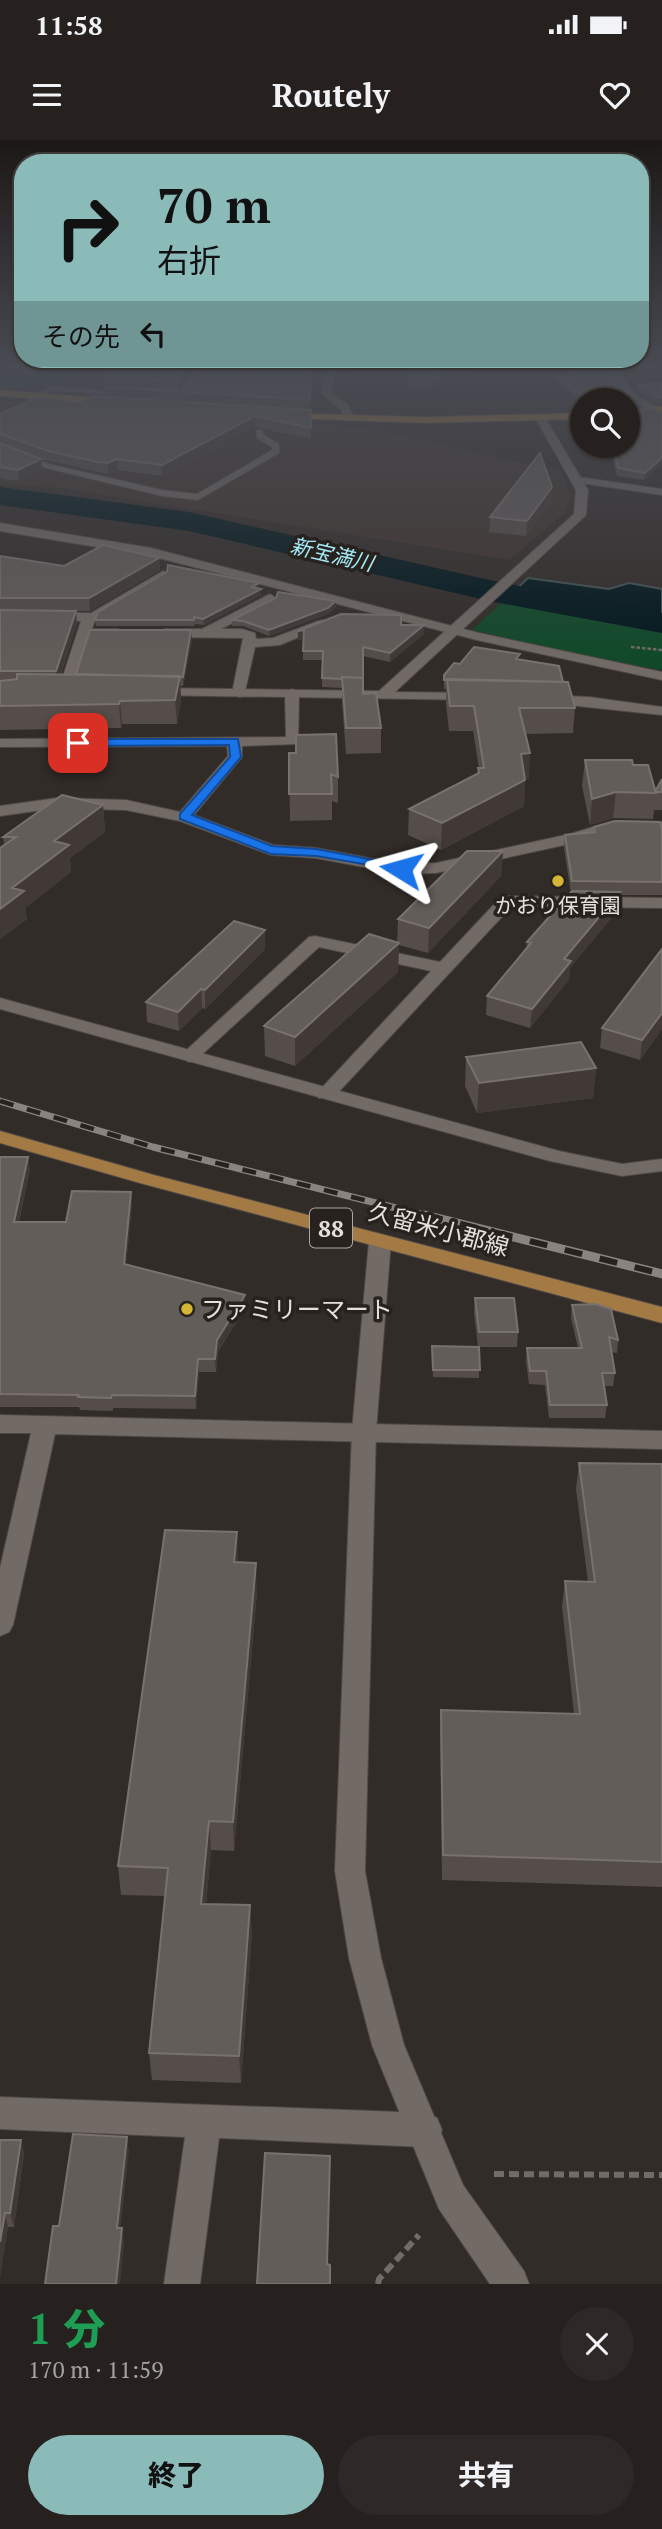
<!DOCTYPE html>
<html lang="ja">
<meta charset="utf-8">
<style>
:root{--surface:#26211e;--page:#2e2927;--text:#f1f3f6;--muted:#a4a3a4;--line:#423e3c;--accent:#8bbbb9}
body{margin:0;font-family:"PT Serif","Noto Sans JP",serif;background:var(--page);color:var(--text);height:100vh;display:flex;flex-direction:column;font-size:26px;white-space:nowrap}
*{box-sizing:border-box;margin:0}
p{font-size:23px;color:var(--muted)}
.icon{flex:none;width:38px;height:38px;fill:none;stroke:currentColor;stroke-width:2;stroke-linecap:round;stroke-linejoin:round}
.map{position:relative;height:2144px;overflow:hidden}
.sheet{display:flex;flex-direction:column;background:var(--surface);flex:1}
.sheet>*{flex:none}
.banner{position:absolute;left:14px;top:14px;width:635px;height:214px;border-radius:28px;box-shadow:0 2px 5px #0004,0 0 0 2px var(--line);background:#8bbbb9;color:#111;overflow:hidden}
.controls{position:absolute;left:570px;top:248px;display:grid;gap:14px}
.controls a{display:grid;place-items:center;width:70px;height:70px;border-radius:50%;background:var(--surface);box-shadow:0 2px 5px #0004,0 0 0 2px var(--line);font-size:35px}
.pin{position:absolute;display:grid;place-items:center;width:60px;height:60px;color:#fff;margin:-30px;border-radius:14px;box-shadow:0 4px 10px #0006}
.me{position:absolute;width:77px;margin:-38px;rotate:278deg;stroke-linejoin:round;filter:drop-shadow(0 0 5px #0008)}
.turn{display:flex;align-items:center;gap:24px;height:147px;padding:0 28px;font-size:32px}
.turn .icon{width:91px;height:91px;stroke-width:2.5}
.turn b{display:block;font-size:49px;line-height:60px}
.then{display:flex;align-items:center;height:66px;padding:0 28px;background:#0003;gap:14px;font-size:26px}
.round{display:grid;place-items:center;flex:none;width:74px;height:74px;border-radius:37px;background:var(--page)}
.headline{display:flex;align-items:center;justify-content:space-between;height:119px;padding:0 28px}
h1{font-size:42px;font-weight:800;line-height:52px;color:#1e9e55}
.button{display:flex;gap:14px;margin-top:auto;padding:14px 28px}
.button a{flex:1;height:80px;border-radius:42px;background:var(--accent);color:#111;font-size:28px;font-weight:800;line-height:80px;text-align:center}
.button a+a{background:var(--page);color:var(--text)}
.status{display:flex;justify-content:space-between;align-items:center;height:49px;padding:0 35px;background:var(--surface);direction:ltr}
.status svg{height:19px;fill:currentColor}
header{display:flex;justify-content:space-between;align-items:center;height:91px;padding:0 28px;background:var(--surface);font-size:32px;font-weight:800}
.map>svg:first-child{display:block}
</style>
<div class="status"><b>11:58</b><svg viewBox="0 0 49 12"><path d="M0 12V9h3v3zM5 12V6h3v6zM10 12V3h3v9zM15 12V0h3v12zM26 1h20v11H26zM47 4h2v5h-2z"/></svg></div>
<header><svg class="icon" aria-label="menu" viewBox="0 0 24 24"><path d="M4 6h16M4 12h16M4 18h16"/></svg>Routely<svg class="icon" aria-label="heart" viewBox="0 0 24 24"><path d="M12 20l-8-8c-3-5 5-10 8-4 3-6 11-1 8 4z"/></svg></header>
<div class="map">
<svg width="662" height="2144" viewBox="0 0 662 2144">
<rect width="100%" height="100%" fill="#322c28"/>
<!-- built -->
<path fill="#3f342d" d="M78 227H185L174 252 98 249 51 243 84 233 91 228Z
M0 260 219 277 309 287 320 284 376 290 508 320 560 329 570 356 564 374 509 420 54 347 0 345Z"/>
<!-- green -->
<path fill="#104929" d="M0 227 92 228C66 245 30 249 0 247Z
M503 461 662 490V530L592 518 472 490Z"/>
<!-- water -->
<path fill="#00171c" stroke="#445356" stroke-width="2" d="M528 438 609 449 629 443 662 449V487L506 459Z"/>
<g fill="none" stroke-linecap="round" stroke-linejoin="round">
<!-- river -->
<path fill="#00171c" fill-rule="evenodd" d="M0 347 189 372 494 441 662 473V493L494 462 189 391 0 365Z"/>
<!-- service casing -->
<g stroke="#4f4946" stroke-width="2">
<path id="service" d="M192 227H199L186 257H168V253H180Z
M51 247 124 251 128 253 124 255 52 251 34 258 30 256Z
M256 290H262L264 295 279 304V313L198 360 162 356 46 328 0 311V306L49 324 162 350 197 354 272 310V307L257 298Z
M163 431 166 432V436L92 479 84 477Z"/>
</g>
<!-- minor casing -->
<g stroke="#4f4946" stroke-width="2">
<path id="minor" d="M328 227H338L331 252 348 265 355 279 354 281H346L340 269 321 253Z
M606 227H616L633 252 662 271V278L625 256Z
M578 337 662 349V355L574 342V338Z
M0 383 151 408 479 493 662 532V540L477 500 151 416 0 391Z
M270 454 276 458 275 461 221 489H242L255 493 256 499 273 498 318 481 323 480 330 484 280 505 255 507 244 556 239 557 232 553 243 498 164 497 157 493 164 489H202Z
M0 472 89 473 96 477 92 489H118L125 493 118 497H89L72 551 65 555 58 551 81 481 0 480Z
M292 549 299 553 298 604 242 606V617L194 675 273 705 316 708 401 724 436 723 570 694 613 681 662 682V692L614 691 574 703 436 733 401 734 316 718 271 715 180 681 126 670 57 668 0 676V666L57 658 126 660 180 672 228 616 227 606 0 607V599L286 597 285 553Z
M507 756 662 758V768L512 766 333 958H319L316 954 431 831 319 807 196 920 189 922 180 916 309 797 315 796 440 822 501 757Z
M0 1275 662 1291V1309L55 1294 13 1485 9 1492 0 1496V1428L31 1293H0Z
M0 1957 425 1973 437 1978 442 1990 437 2002 425 2007 219 1998 200 2144H164L185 1997 0 1989Z"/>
</g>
<!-- tertiary casing -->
<g stroke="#4f4946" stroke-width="2">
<path id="tertiary" d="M541 276 546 279 588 350 586 375 395 552 474 553 479 554V560L148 555 146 552 153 548 379 551 574 374 576 350 536 279Z
M545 555 589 557 662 567V575L540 562V556Z
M0 858 559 1011 622 1024 662 1019V1031L622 1036 550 1021 0 869Z
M380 1094 388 1096 391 1101 376 1291 365 1731 381 1818 404 1905 463 2045 524 2131 529 2144H490L439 2069 372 1905 349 1818 335 1731 352 1291 369 1101 372 1096Z"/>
</g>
<!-- primary casing -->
<g stroke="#4f4946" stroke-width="2">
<path id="primary" d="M0 991 154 1035 662 1167V1183L140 1043 0 1003Z"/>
</g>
<!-- trunk casing -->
<g stroke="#4f4946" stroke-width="2">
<path id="trunk" d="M0 250 112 259 117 262 112 265 0 256Z
M662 266V272L628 276V270Z
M280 273 426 277 583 273V279L426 283 284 278 279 275Z"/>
</g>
<!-- path-far1 -->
<path stroke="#716c68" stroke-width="2.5" stroke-dasharray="3.5 2" stroke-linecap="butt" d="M351 231 412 233
M435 233 573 236
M631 507 662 510"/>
<!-- path -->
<path stroke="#716c68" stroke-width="6" stroke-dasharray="10 5" stroke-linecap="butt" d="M494 2034 662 2035
M378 2144 379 2139 419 2095"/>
<!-- service -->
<use href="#service" fill="#716a65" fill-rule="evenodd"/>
<!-- minor -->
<use href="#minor" fill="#716a65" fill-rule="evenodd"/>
<!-- tertiary -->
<use href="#tertiary" fill="#716a65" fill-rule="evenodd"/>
<!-- primary -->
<use href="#primary" fill="#a37a44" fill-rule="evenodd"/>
<!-- trunk -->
<use href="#trunk" fill="#b48039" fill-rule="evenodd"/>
<!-- rail-far1 casing -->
<g stroke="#898480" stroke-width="7">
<path id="rail-far1" d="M0 961 153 1007 432 1077"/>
</g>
<!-- rail casing -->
<g stroke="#898480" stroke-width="9">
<path id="rail" d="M425 1075 662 1134"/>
</g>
<!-- rail-far1 -->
<use href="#rail-far1" stroke="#28221e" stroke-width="4.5" stroke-dasharray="14" stroke-linecap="butt"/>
<!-- rail -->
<use href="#rail" stroke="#28221e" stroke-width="6" stroke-dasharray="18" stroke-linecap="butt"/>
</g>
<!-- wall -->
<path fill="#544d49" d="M189 227 178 250H182L189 247 197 227H317L311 228 310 269 104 256V238Z
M409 227H439V247H408Z
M561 227H608L617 247 638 259 637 266 628 268V261H583V262L558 244V238L571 237Z
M662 243V264H656L638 252 639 245Z
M79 263 311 270V299L255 287 162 336 118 330 108 334 41 319 42 329 19 341 0 338V274Z
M662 273V324L644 340 617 336 610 306H628Z
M551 361 526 396 489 392 490 377Z
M0 416 64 426 159 418 160 430 90 471 11 470 77 484 61 534H76L192 500 183 546H180L181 560 177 584H122L121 588 0 590Z
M259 449H261V455L204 485 195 484 194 486H96L95 480Z
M336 461V467L328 474 269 496 243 486H232V480Z
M401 485 424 494 390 522 363 516V554L381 588V613L346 614 342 562V548L322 547V520H303V499L298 500V491Z
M520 520 563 542 575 568 573 593 525 594 529 639H525L524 666 441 710 408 695 409 669 478 634V628H479L473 591H449L446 564V549H444V535L460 524Z
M289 613 338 637V663L332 661V680L290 681Z
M585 620 633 625 656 651 662 639V670H654L653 679 613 678 590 685 582 646Z
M103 665 105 692 70 718 71 732 25 768 27 779 0 799V708L4 705 3 697Z
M594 687 662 690V755H620L618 770 570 828 569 840 530 888 486 875 487 856 526 809 527 802 571 753 564 708 565 695 593 693Z
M503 711 501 736 428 813 399 805 398 832 295 926 265 916 264 886 397 803 398 779Z
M265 809 205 869 202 868 179 891 147 882 146 862Z
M662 809V889L640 920 600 908 602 888Z
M466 917 596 928 593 958 477 973 465 946Z
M0 1017 30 1029 19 1082H66L131 1052 132 1064 126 1124 245 1155V1168L218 1212 216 1232H199L196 1269 113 1268V1271L80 1270 79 1267H0Z
M475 1158 518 1192 517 1207H479V1238L433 1237 432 1206 478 1207 474 1173Z
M572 1165 618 1200 617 1213 611 1212 615 1233 613 1246H604L607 1265 605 1278H549L545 1245 529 1244 526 1221 527 1208H578L571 1178Z
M579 1323 662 1324V1747L442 1740 440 1596 441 1570 574 1574 562 1467 565 1441 588 1442 576 1349Z
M238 1422 257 1452 234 1711 211 1710 206 1764 252 1793 241 1943 152 1940 149 1913 165 1756 121 1755 118 1726Z
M0 2000H21L24 2014 14 2087H8L0 2136Z"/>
<!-- shaded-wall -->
<path fill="#403935" d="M184 227H189L178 250V241Z
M638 259 637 266 628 268V261Z
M255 276V287L162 336V325Z
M662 318V324L644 340 645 333Z
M41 319 42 329 19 341 18 330Z
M117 319 118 330 108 334V323Z
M552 347 551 361 526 396 527 381Z
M159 418 160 430 90 471 89 458Z
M259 443V450L261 449V455L204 485 203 479Z
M336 461V467L328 474 269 496V490Z
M76 471 77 484 57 544 56 531Z
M424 485V494L390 522V513Z
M191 490 192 500 183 546V537Z
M304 490V499L298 500V491Z
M180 536 181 560 177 584 175 560Z
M120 561 122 584 121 588 119 564Z
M530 613 529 639 519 640 521 614Z
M525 640 524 666 441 710 442 683Z
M616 652 613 678 590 685 592 659Z
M103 665 105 692 70 718 71 732 25 768 27 779 0 799V769L12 748 54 701Z
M503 711 501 736 428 813 429 788Z
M620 752 618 770 570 828 569 840 530 888 532 869 564 819Z
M265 790V809L205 869V850Z
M399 803 398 832 295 926V897Z
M201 849 202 868 179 891 178 872Z
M662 873V889L640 920 642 900Z
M596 928 593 958 477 973 479 943Z
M28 1017 30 1029 16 1094 14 1082Z
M131 1052 132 1064 125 1136 124 1124Z
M245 1155V1168L218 1212 216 1232 215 1219 217 1200Z
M198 1219 199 1232 196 1269 195 1256Z
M237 1392 238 1421 235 1451 234 1422Z
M256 1423 257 1452 234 1711 233 1682Z
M209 1681 211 1710 203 1792 201 1764Z
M250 1765 252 1793 241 1943 239 1916Z
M127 1997 129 2011 119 2102 117 2088Z
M21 2000 24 2014 14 2087 10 2073Z
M5 2073 8 2087 0 2136V2102Z
M122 2088 124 2102 120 2144H116Z"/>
<!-- building -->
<path fill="#635d59" stroke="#78716e" stroke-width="2" d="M112 227H184L178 241 104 238Z
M197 227H311L310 260 103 247 182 250 189 247Z
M409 227H439V239H408Z
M568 227H608L617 247H621L638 259 628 261H591L558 238 577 237Z
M662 243V257H657L639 245Z
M93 256 311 270V288L255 276 162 325 117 319 108 323 97 322 49 311 0 294V274L38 257 79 263Z
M654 269 662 273V318L645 333 618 328 613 306H628V271Z
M0 303 41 319 18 330 0 327Z
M540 313 552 347 527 381 490 377Z
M103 405 159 418 89 458H0V416L64 426Z
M168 425 259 443 252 447 261 449 203 479 194 477V480H95L98 472 167 432Z
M278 452 336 461 328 468 269 490 243 481 232 480 276 458Z
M0 470 76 471 56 531H0Z
M341 474 401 475V485H424L390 513 363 507V538L342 537V539L322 538 323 511H303L304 490 298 491Z
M90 490H191L183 537 76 534Z
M474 507 520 514 516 519 559 526 563 542 444 540V535L454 523 460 524Z
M17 534 180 536 175 560 120 561 119 564 0 566V541L17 539Z
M342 537 363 538V554L376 553 381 588H346Z
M447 539 568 542 575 568H519L530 613 521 614 525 640 442 683 409 669 479 633 478 628H484L474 566H450Z
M336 594 338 637 331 634 332 654H289V613H296V595Z
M585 620H632L633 625H648L656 653 616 652 592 659Z
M662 639V652H655Z
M62 655 103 665 54 701 69 705 12 748 24 751 0 769V708L16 697H3Z
M616 681 660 682 662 690V742L572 741 565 695 595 692 594 687Z
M467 711H503L429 788 398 779Z
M572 751 620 752 564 819 571 821 532 869 487 856 531 803 527 802Z
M234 781 265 790 205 850 201 849 178 872 146 862Z
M369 794 399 803 295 897 264 886Z
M662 809V873L642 900 602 888Z
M581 902 596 928 479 943 466 917Z
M0 1017H28L14 1082H66L72 1051 131 1052 124 1124 245 1155 217 1200 215 1219H198L195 1256 112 1255 111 1258 78 1257 79 1255 0 1254Z
M475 1158H514L518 1192H479Z
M595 1164 611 1169 618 1200 609 1197 615 1233H602L607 1265H550L546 1231H530L527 1208H582L572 1165Z
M432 1206 479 1207 480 1230H433Z
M579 1323 662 1324V1722L443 1715 441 1570 580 1574 565 1441 595 1442Z
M165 1390 237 1392 234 1422 256 1423 233 1682 209 1681 201 1764 250 1765 239 1916 149 1913 168 1728 118 1726Z
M73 1994 127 1997 117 2088H122L116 2144H45L53 2086H59Z
M0 2000H21L10 2073H5L0 2102Z
M265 2013 330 2016 327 2124 330 2125V2144H257Z"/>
<!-- sky -->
<linearGradient id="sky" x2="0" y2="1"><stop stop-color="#1c1816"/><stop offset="0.43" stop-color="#494b53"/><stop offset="1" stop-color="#494b53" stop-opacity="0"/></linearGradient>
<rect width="662" height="527" fill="url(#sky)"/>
<!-- route -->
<path fill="#1a73e8" stroke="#114b97" stroke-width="2" d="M238 599 241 617 192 675 272 706 316 709 401 725 405 726V731L316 716 271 714 180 679V674L230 617 229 605 78 606 72 603 78 599Z"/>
<!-- markers -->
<g fill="#d4b535" stroke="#28221e" stroke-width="2.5">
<circle cx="558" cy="741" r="7"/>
<circle cx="187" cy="1169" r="7"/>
</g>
<g text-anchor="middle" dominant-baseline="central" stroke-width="7" stroke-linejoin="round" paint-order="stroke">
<!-- far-water labels -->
<g font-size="21" font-style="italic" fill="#a3eaf8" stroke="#28221e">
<text transform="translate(332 414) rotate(13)">新宝満川</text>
</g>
<!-- far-poi labels -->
<g font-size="21" fill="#e4e0dd" stroke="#28221e">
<text x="558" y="765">かおり保育園</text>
</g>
<!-- shield labels -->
<rect fill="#28221e" stroke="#aca7a4" stroke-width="2" x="310" y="1068.5" width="42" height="39" rx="5"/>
<g font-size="23" font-weight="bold" fill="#e4e0dd">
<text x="331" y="1088">88</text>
</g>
<!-- street labels -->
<g font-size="24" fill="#e4e0dd" stroke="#28221e">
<text transform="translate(439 1089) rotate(15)">久留米小郡線</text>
</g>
<!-- poi labels -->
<g font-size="24" fill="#e4e0dd" stroke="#28221e" text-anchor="start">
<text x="201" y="1169">ファミリーマート</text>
</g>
</g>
</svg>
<div class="controls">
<a><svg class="icon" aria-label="search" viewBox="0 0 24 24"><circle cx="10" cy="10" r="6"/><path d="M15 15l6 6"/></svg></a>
</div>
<div class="pin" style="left:78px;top:603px;background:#d93025"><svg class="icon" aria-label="arrive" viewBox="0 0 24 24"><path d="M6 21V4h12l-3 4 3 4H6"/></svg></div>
<svg class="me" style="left:401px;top:729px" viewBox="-20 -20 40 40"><path d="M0-17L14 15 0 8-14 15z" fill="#1a73e8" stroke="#fff" stroke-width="4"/></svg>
<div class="banner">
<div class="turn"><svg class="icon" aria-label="right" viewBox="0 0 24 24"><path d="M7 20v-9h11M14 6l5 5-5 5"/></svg><div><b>70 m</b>右折</div></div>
<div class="then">その先<svg class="icon" aria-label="left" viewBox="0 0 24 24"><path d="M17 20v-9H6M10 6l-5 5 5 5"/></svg></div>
</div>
</div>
<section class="sheet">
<div class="headline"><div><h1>1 分</h1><p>170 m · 11:59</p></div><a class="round"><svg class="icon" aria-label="close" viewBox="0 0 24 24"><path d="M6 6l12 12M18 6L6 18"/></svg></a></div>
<div class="button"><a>終了</a><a>共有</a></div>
</section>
